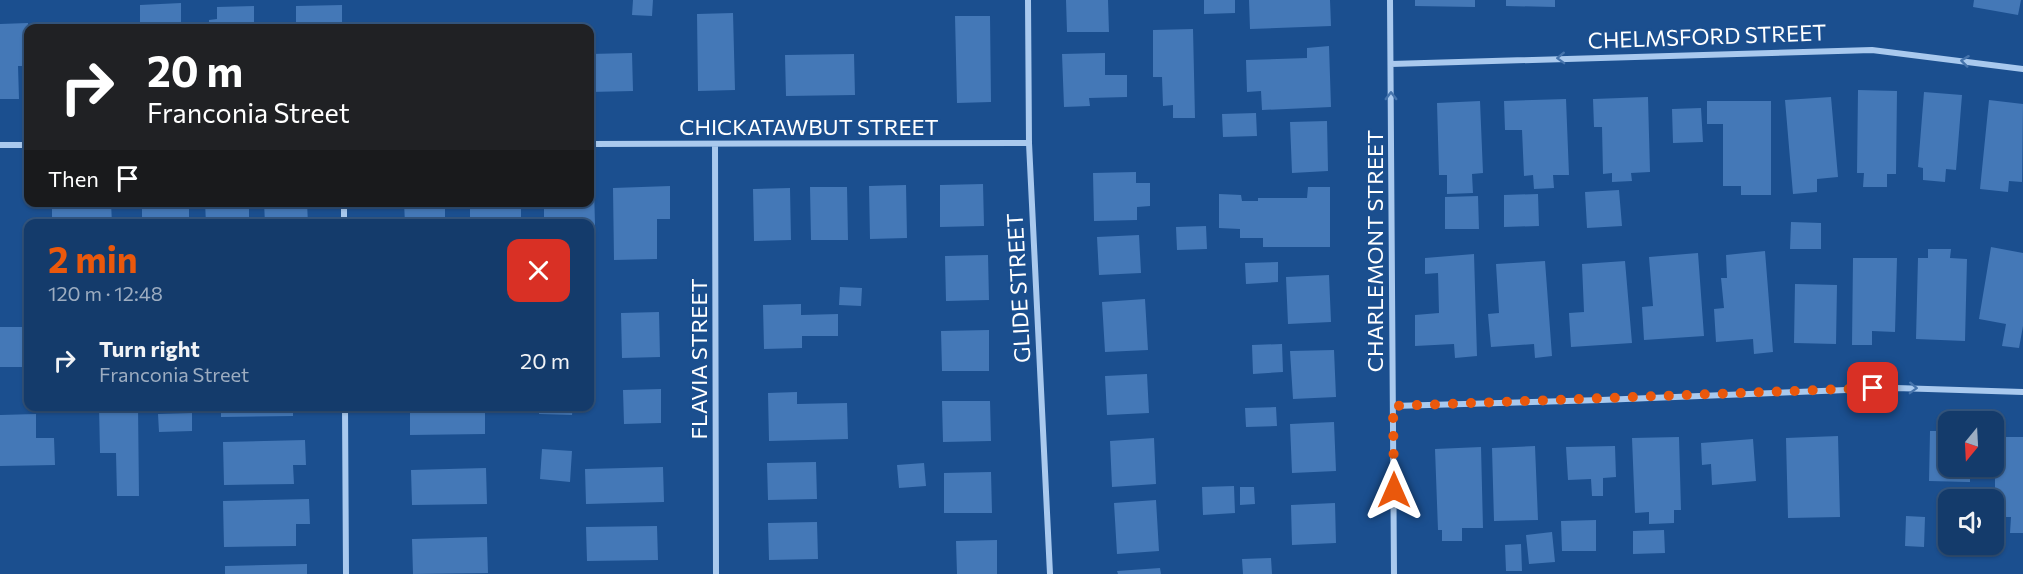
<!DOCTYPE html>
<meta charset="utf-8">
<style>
:root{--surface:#143b6b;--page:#1d4271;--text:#f1f3f6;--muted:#9dadc1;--line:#33557e;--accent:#ea580c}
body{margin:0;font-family:Commissioner,sans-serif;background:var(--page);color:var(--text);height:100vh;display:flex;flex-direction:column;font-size:22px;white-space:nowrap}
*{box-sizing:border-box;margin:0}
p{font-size:20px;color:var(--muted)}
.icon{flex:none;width:33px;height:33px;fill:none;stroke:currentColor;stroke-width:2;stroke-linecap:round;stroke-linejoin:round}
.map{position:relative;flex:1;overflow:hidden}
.side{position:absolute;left:24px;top:219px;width:570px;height:192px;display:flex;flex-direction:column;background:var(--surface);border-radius:12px;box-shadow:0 2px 4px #0004,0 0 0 2px var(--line)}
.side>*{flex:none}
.banner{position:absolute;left:24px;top:24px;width:570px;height:183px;border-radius:12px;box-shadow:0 2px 4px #0004,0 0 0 2px var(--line);background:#202124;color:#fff;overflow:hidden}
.needle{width:39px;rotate:198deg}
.controls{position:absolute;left:1938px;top:411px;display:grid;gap:12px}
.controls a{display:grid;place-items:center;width:66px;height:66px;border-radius:12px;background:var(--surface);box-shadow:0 2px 4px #0004,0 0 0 2px var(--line);font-size:30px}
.pin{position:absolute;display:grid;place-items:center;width:51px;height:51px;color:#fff;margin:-26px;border-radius:12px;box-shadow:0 3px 9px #0006}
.me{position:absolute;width:66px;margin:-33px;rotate:0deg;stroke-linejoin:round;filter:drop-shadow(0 0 4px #0008)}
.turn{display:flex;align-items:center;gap:21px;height:126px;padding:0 24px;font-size:27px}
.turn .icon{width:78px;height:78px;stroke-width:2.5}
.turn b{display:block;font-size:42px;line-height:51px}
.then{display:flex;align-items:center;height:57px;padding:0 24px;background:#0003;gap:12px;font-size:22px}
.round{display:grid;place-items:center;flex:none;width:63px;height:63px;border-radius:12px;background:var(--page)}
.head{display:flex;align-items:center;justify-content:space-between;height:102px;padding:0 24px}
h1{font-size:36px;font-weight:700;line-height:45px;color:var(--accent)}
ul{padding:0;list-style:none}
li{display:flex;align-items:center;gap:18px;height:78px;padding:0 24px}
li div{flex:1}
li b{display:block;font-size:22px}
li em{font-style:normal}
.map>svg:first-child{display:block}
</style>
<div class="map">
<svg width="2023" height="574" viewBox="0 0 2023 574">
<rect width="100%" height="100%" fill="#1b4f8f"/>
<!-- building -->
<path fill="#4478b7" d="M633 0H653L652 16 632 15Z
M1066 0H1108L1109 32H1067Z
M1204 0H1235V13L1204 14Z
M1249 0H1330L1331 26 1250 29Z
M1415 0H1475V7L1415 6Z
M1506 0H1555V7L1506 6Z
M1974 0H2021L2018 15 1973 7Z
M181 3V28H140V5Z
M342 5V28H296V6Z
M254 6V28H209V20L217 19V7Z
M733 13 735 90 698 91 697 14Z
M955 16H990L991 102 957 103Z
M28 23V66H18L19 99H0V24Z
M91 23V28H61V24Z
M1193 29 1195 118H1173V105L1163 106 1162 77H1153V30Z
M1329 46 1331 107 1262 110 1261 91 1247 92 1246 60 1307 58V48Z
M632 53 633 91 590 92V54Z
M1105 53V75H1127V97L1089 98 1090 106 1064 107 1062 54Z
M854 54 855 95 786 96 785 55Z
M1858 90 1897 91 1896 174H1887V187H1863L1864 173H1857Z
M1924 92 1962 95 1956 170 1946 169 1945 182 1923 180V168L1918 167Z
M1648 97 1650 172 1631 173 1632 181 1612 182V173L1603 174 1602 127H1594L1593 99Z
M1831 97 1838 177 1817 179V192L1793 194 1785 100Z
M1566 99 1569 175H1553L1554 188 1534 189 1533 175 1524 176 1522 130H1505L1504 101Z
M1989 100 2023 104 2022 182 2009 181 2008 192 1980 189Z
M1480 101 1483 173 1472 174 1473 193 1447 194V175H1439L1437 103Z
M1707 101H1771V195H1741V186H1723V124H1707Z
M1701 108 1703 142 1673 143 1672 109Z
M1256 113 1257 136 1223 137 1222 114Z
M1327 121 1328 171 1292 173 1290 122Z
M1136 172V183H1150V206L1137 207V220L1094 221 1093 173Z
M983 184 984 226 940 227V185Z
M906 185 907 238 870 239 869 186Z
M670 186V219H657V259L614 260 613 188Z
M810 187H847L848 240H811Z
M1308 187H1330V247H1263V238H1240V229L1219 228V194L1241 195 1242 201H1258V198H1307Z
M590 188H594L596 260H590V224H544V202H590Z
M790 188 791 240 754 241 753 189Z
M1619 190 1622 226 1587 228 1585 192Z
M1538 194 1539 226 1504 227V195Z
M1478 196 1479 229H1445V197Z
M52 202H111L112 224H88V221L78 220V224H52Z
M142 202H189V224H142Z
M205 202H249V224H206Z
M264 202H307L308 224H265Z
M404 202H445V224H405Z
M470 202H521V224H470Z
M1791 222 1821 223V249H1790Z
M1206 226 1207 249 1177 250 1176 227Z
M1139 235 1141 273 1099 275 1097 237Z
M1991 247 2023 253V326L2019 348 2002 346 2006 324 1979 319Z
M1928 249H1951L1950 258 1967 259 1965 341 1916 339 1918 258H1928Z
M1765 251 1773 352 1754 354 1753 339 1716 342 1714 309 1724 308 1721 278H1727L1726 255Z
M1698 253 1704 336 1644 340 1642 307 1653 306 1649 257Z
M1474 254 1477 356 1455 358 1454 344 1415 346V315L1439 313 1438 273 1425 274V258Z
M988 255 989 300 946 301 945 256Z
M1853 258H1897L1895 332 1872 331V345H1852Z
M1545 261 1552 356 1535 358 1534 344 1491 347 1488 314 1499 313 1496 264Z
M1625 261 1632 343 1571 347 1569 313 1584 312 1582 264Z
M1278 262V282L1246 284 1245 263Z
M1329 275 1331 322 1288 324 1286 277Z
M1795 284 1837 285 1836 344 1794 343Z
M840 287 862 288 861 306 839 305Z
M1145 299 1148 350 1105 352 1102 302Z
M801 304V315L838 314V336H802V348L764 349 763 305Z
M659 312 660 357 622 358 621 313Z
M0 327H22L23 367H0Z
M989 330V371H942L941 331Z
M1282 344 1283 372 1253 374 1252 345Z
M1334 350 1336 397 1293 399 1290 351Z
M1147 374 1149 413 1107 415 1105 376Z
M661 389V423L624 424 623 390Z
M797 392V404L847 403 848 439 769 441 768 393Z
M942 401H990L991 441 943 442Z
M99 406H138L139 496H117L116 453H100Z
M221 406H293V416L221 417Z
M410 406H485V434L410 435Z
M539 406H573L572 415 539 414Z
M1276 407 1277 426 1246 427 1245 408Z
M192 413V431L159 432 158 414Z
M36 414V438H54L55 465 0 466V415Z
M1334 422 1336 471 1292 473 1290 424Z
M1930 431H1948V466H1970V482L1929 481Z
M1838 436 1840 517 1788 518 1786 438Z
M1679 437 1681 510H1674V523L1649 524V512L1635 513 1632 438Z
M1995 437H2023V533H2010L2011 517H1995Z
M1154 438 1156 484 1112 487 1110 441Z
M1753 439 1756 481 1712 485 1711 464 1702 465 1701 443Z
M305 440 306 465H293L294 484 224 485 223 442Z
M1535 446 1538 520 1494 521 1492 448Z
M1615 446 1616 477 1603 478V496H1592L1591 479 1568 480 1566 447Z
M1481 447 1483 528H1462V541H1442V530H1438L1435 449Z
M542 449 572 451 570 482 540 479Z
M816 462 817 499 768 500 767 463Z
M924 463 926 486 899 488 897 465Z
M663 467 664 502 586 504 585 469Z
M486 468 487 504 412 505 411 470Z
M991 472 992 513H944V473Z
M1234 486 1235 513 1203 515 1202 487Z
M1240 487H1254L1255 504 1240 505Z
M309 499 310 524H296V546L224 547 223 501Z
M1156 500 1159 551 1117 554 1114 503Z
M1335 503 1336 543 1292 545 1291 505Z
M1906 516 1925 517 1924 547 1905 546Z
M1596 520V551H1562L1561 521Z
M817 522 818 559 769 560 768 523Z
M657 526 658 560 587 561 586 527Z
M1664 530 1665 553 1633 554V531Z
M1552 532 1555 562 1529 564 1526 535Z
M487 537 488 573 413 574 412 539Z
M997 540V574H957L956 541Z
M1521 544 1522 571H1506L1505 545Z
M1271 558 1272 574H1243L1242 559Z
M307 564V574H225V566Z
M1160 568 1161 574H1118L1117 571Z"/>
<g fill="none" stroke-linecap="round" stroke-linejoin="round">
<!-- minor -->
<path stroke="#a9c9ee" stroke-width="6" d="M1028 0 1029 143 1050 574
M1390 0 1394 574
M1391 64 1872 50 2023 69
M590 144 1029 143
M715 144 716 574
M0 145H28
M344 202V224
M345 406 346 574
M1393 406 1601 400 1896 388 2023 392"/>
</g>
<!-- one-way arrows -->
<defs><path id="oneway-chevron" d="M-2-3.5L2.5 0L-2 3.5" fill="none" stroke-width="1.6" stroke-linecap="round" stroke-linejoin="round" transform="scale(1.5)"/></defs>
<g stroke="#4674ac">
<use href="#oneway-chevron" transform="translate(1561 58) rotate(178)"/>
<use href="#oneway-chevron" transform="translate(1965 61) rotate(-173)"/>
<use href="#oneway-chevron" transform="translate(1391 96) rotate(-90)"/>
<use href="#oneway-chevron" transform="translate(1913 388) rotate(2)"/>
</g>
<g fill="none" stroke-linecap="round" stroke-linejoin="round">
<!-- route -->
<path stroke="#ea580c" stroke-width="10" stroke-dasharray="0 18" d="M1394 490 1393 406 1873 388"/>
</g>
<g text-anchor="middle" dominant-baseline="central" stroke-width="4.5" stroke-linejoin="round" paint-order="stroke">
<!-- street labels -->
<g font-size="22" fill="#fff" stroke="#1b4f8f">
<text transform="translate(1707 36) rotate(-2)">CHELMSFORD STREET</text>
<text x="809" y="126">CHICKATAWBUT STREET</text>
<text transform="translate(1374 251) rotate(-90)">CHARLEMONT STREET</text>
<text transform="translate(1018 288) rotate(-93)">GLIDE STREET</text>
<text transform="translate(698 359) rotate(-90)">FLAVIA STREET</text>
</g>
</g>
</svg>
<div class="controls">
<a><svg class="needle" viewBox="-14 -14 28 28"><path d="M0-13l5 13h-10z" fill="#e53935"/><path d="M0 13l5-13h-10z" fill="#9dadc1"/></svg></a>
<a><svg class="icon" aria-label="sound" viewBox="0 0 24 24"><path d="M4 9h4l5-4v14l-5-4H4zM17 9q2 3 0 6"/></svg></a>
</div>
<div class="pin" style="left:1873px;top:388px;background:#d93025"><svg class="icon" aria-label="arrive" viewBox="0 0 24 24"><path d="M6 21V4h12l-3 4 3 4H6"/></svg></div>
<svg class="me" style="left:1394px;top:490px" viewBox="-20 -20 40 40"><path d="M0-17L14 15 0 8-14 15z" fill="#ea580c" stroke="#fff" stroke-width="4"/></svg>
<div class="banner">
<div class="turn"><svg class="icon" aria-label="right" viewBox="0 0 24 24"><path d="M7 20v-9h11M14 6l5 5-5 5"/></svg><div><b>20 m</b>Franconia Street</div></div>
<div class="then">Then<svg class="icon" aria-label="arrive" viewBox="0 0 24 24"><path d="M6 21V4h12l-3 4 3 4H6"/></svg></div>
</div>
<section class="side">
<div class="head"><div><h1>2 min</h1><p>120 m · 12:48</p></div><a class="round" style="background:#d93025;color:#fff"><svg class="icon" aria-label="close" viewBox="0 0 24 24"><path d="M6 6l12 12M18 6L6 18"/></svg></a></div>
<ul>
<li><svg class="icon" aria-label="right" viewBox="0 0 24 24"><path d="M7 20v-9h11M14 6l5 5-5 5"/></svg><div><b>Turn right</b><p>Franconia Street</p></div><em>20 m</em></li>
</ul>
</section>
</div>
